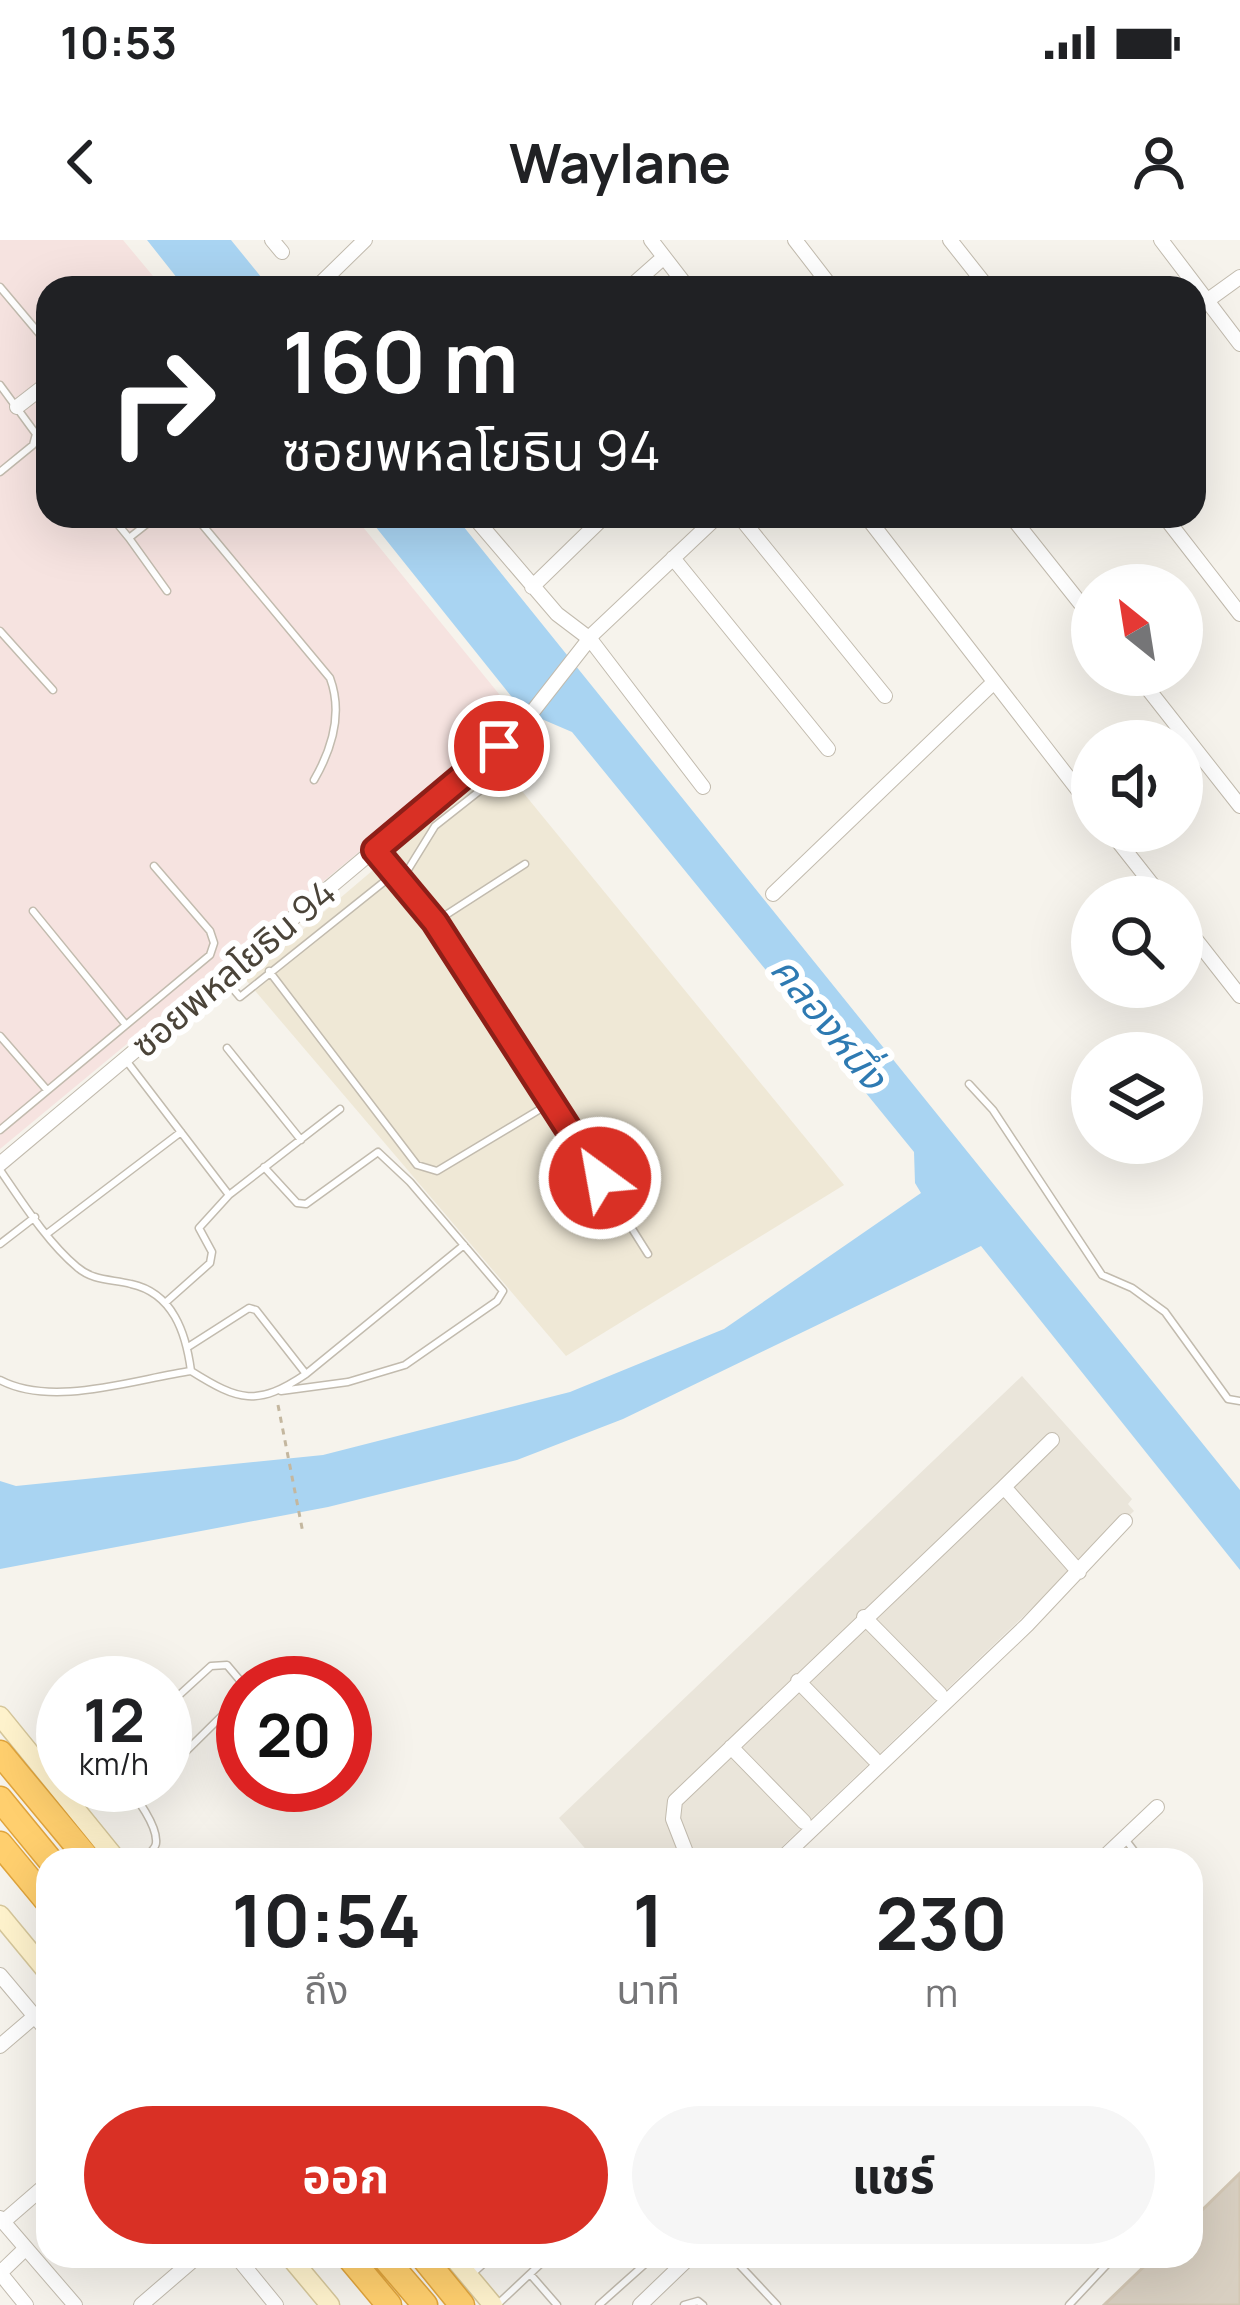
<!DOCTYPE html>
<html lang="th">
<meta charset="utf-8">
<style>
:root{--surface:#fff;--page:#f6f6f6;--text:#202124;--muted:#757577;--accent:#d93025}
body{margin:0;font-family:Manrope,"Noto Sans Thai",sans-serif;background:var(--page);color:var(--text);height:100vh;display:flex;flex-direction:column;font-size:45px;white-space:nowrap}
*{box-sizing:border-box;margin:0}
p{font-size:39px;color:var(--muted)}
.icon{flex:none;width:66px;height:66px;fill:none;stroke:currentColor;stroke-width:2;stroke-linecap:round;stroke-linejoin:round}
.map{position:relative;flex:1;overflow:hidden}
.details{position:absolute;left:36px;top:1608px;width:1167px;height:420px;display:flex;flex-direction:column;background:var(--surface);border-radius:36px;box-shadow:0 12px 48px #0002}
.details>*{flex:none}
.hud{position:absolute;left:36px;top:36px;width:1170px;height:252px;border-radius:36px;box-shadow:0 12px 48px #0002;background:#202124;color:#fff;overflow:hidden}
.needle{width:78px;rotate:330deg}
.controls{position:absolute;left:1071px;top:324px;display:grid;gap:24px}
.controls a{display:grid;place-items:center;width:132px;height:132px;border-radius:50%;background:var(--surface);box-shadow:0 12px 48px #0002;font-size:60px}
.speed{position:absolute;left:36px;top:1416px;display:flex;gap:24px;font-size:60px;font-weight:700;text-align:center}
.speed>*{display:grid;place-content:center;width:156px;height:156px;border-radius:50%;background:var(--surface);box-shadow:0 12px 48px #0002;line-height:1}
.speed small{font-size:30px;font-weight:400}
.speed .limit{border:18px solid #d22;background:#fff;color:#111}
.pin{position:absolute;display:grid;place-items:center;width:102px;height:102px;color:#fff;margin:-51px;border:6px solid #fff;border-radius:50%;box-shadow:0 3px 12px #0007}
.me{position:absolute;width:132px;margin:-66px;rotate:328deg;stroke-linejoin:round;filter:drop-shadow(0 0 9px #0008)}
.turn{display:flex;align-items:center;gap:42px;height:252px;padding:0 48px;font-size:54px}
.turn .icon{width:156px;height:156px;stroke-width:2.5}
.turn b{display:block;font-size:84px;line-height:102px}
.eta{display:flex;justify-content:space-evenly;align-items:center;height:204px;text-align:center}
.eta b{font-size:72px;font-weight:700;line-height:84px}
.button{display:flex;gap:24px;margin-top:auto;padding:24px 48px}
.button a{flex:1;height:138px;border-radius:72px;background:var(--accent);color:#fff;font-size:48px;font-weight:700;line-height:138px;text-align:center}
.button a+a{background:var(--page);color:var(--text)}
.status{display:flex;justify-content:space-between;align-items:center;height:84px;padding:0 60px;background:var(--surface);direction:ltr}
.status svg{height:33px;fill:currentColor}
header{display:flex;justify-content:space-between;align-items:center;height:156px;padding:0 48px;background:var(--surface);font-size:54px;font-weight:700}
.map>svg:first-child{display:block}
</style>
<div class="status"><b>10:53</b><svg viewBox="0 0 49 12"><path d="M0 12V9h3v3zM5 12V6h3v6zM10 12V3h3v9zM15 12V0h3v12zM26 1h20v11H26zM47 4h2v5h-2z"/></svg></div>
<header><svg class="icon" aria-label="back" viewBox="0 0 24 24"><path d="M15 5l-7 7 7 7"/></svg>Waylane<svg class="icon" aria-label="person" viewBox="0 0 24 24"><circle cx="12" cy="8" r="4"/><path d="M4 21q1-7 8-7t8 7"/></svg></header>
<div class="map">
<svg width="1240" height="2065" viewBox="0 0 1240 2065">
<rect width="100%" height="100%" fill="#f6f3ec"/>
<!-- residential -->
<path fill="#eae5da" d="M1022 1136 1132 1259 1128 1264 1134 1271 768 1620H595L559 1578Z"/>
<!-- education -->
<path fill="#efe8d6" d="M499 523 844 945 566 1116 245 739Z"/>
<!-- medical -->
<path fill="#f6e3e0" d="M0 0H123L163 48H48V276H354L517 476 459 529 0 909Z"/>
<!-- water -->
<path fill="#a9d4f2" d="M147 0H231L270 48H185Z
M367 276H455L1240 1250V1330L981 1006 623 1179 517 1220 328 1267 0 1329V1241L16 1246 323 1215 570 1152 724 1089 921 953 915 943 914 912 572 492 523 471Z"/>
<!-- building -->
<path fill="#d8cfc1" stroke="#d3c7b4" stroke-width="3" d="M1240 1933V2065H1104L1155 2016H1191V1981Z"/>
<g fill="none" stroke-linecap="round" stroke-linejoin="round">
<!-- lane casing -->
<g stroke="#c2bbae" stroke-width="9">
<path id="lane" d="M0 47 48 104
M0 145 36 194 33 205 0 232
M111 276 129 298 157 276
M195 276 330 438C343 473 332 509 314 540
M129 298 167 351
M0 391 53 450
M376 610 435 682 525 624
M401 641 435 586 506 530
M269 731 417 925 437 931 552 862 435 682
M223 737 240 757 395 633
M126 785 210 715 214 703 210 691 154 626
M0 796 47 850
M227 808 301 900
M125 819 229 955 199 988 212 1012 210 1023 165 1063
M969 844 993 870 1102 1035 1132 1048 1165 1072 1228 1159 1240 1161
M552 862 648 1014
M0 890 126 785 33 671
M264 927 297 963 306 964 378 912 410 942 503 1051 497 1061 405 1125 348 1142 281 1151
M0 930C22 962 48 1003 77 1027 93 1041 111 1039 131 1044 173 1053 186 1093 191 1131 239 1161 257 1167 306 1134L256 1070 249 1068 188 1107
M229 955 340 869
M48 993 181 892
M0 1004 35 977
M306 1134 464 1005
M0 1140C53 1168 135 1139 191 1131
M165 1468 211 1426 227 1425 243 1444
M165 1532 243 1455
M126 1545C136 1557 158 1586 156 1603 156 1608 146 1617 143 1620
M138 1559 152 1545
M1125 1599 1141 1620
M731 2016 777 2065
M472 2034 492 2016
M530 2034 557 2065
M499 2063 549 2016
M599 2065 654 2016
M684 2065 698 2061 703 2065
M1069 2065 1115 2016"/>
</g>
<!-- street casing -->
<g stroke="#c2bbae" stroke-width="16">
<path id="street" d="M272 0 282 12
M651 0 688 48
M795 0 832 48
M950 0 988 48
M1161 0 1240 104
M321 43 365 0
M577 48H598
M629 48 664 17
M1208 60 1240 37
M17 167 48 143
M473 276 557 374 590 399 703 547
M739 276 885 456
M866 276 1092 568
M1011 276 1092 378
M1164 276 1240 374
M673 318 828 509
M532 347 605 276
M1137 435 1240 566
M1110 591 1162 657
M773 654 993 443
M1182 682 1240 756
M0 924 498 506 526 480 594 393 718 276
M1052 1200 1004 1247 1079 1332
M864 1377 940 1454
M798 1441 874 1519
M731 1507 804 1582
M689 1620 673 1579 675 1561 1004 1247
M780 1620 1027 1385 1125 1281
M1101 1620 1157 1567
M0 1735 48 1792
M0 1806 35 1776
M0 1978 75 2065
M3 1982 48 1943
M236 2016 276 2065
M0 2033 26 2065
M0 2033 26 2008
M141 2065 198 2016
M640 2065 691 2016"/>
</g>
<!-- secondary casing -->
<g stroke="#d6c79b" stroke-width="21">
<path id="secondary" d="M0 1476 117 1620
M0 1675 48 1733
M289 2016 330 2065
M452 2016 493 2065"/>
</g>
<!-- highway casing -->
<g stroke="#e0a43c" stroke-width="27">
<path id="highway" d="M0 1513 89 1620
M0 1559 50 1620
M0 1604 48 1662
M348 2016 389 2065
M383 2016 425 2065
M422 2016 462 2065"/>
</g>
<!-- path -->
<path stroke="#c4b79f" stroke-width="3" stroke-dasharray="6 6" stroke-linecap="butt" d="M278 1165 303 1293"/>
<!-- lane -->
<use href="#lane" stroke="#fff" stroke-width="6"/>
<!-- street -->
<use href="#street" stroke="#fff" stroke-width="14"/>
<!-- secondary -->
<use href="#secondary" stroke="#fff3cd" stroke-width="18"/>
<!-- highway -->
<use href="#highway" stroke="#ffcf6e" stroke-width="24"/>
</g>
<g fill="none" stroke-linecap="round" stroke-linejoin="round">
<!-- route casing -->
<g stroke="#8d1f18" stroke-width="30">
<path id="route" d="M499 506 375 610 435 682 600 938"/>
</g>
<!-- route -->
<use href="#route" stroke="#d93025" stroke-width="21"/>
</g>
<g text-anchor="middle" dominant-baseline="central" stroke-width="12" stroke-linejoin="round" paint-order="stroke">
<!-- street labels -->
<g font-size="36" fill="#4b4439" stroke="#fff">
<text transform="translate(233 728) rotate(-40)">ซอยพหลโยธิน 94</text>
</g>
<!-- water labels -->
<g font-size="39" font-style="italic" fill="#2e7ab2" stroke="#fff">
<text transform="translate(830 782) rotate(51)">คลองหนึ่ง</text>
</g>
</g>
</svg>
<div class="controls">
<a><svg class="needle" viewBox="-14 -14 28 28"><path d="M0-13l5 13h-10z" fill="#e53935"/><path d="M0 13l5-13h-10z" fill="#757577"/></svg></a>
<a><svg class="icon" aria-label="sound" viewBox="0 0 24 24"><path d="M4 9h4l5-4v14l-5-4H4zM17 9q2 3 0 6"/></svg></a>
<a><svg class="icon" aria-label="search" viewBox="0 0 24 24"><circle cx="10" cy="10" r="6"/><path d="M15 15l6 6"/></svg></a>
<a><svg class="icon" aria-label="layers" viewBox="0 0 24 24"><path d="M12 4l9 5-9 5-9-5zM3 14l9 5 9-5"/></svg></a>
</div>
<div class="speed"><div>12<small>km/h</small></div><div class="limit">20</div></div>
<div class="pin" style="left:499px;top:506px;background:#d93025"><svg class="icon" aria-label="arrive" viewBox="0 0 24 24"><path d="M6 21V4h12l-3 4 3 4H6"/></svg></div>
<svg class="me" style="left:600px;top:938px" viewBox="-20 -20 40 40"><circle r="17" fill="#d93025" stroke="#fff" stroke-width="3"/><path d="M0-11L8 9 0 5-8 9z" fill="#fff"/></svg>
<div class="hud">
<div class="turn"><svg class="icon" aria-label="right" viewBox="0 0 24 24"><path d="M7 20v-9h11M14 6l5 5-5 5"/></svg><div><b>160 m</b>ซอยพหลโยธิน 94</div></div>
</div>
<section class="details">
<div class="eta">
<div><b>10:54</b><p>ถึง</p></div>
<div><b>1</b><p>นาที</p></div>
<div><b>230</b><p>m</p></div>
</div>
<div class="button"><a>ออก</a><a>แชร์</a></div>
</section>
</div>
